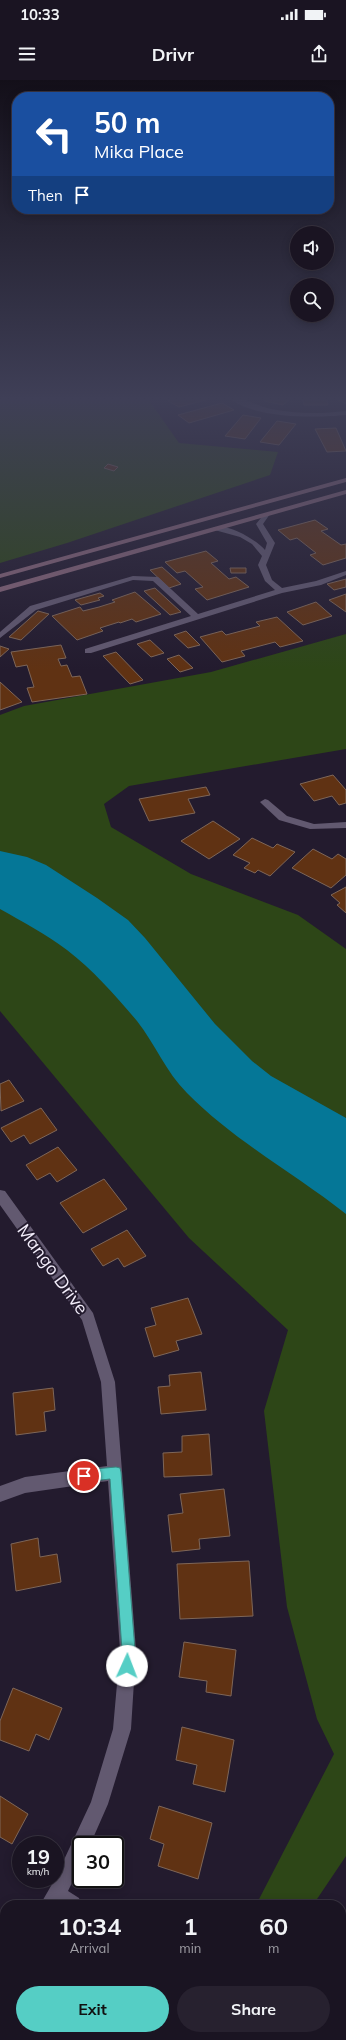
<!DOCTYPE html>
<style>
:root{--surface:#1a1422;--page:#27212f;--text:#f1f3f6;--muted:#9f9ea5;--line:#383340;--accent:#55cec5}
body{margin:0;font-family:Mulish,sans-serif;background:var(--page);color:var(--text);height:100vh;display:flex;flex-direction:column;font-size:15px;white-space:nowrap}
*{box-sizing:border-box;margin:0}
p{font-size:13px;color:var(--muted)}
.icon{flex:none;width:22px;height:22px;fill:none;stroke:currentColor;stroke-width:2;stroke-linecap:round;stroke-linejoin:round}
.map{position:relative;flex:1;overflow:hidden}
.details{position:absolute;left:0px;top:1820px;width:346px;height:140px;display:flex;flex-direction:column;background:var(--surface);border-radius:16px 16px 0 0;box-shadow:0 2px 10px #0003,0 0 0 1px var(--line)}
.details>*{flex:none}
.hud{position:absolute;left:12px;top:12px;width:322px;height:122px;border-radius:16px;box-shadow:0 2px 10px #0003,0 0 0 1px var(--line);background:#1a4fa0;color:#fff;overflow:hidden}
.buttons{position:absolute;left:290px;top:146px;display:grid;gap:8px}
.buttons a{display:grid;place-items:center;width:44px;height:44px;border-radius:50%;background:var(--surface);box-shadow:0 2px 10px #0003,0 0 0 1px var(--line);font-size:20px}
.speed{position:absolute;left:12px;top:1756px;display:flex;gap:8px;font-size:20px;font-weight:700;text-align:center}
.speed>*{display:grid;place-content:center;width:52px;height:52px;border-radius:50%;background:var(--surface);box-shadow:0 2px 10px #0003,0 0 0 1px var(--line);line-height:1}
.speed small{font-size:10px;font-weight:400}
.speed .limit{border:2px solid #111;border-radius:6px;background:#fff;color:#111}
.pin{position:absolute;display:grid;place-items:center;width:34px;height:34px;color:#fff;margin:-17px;border:2px solid #fff;border-radius:50%;box-shadow:0 1px 4px #0007}
.me{position:absolute;width:44px;margin:-22px;rotate:2deg;stroke-linejoin:round;filter:drop-shadow(0 0 3px #0008)}
.turn{display:flex;align-items:center;gap:14px;height:84px;padding:0 16px;font-size:18px}
.turn .icon{width:52px;height:52px;stroke-width:2.5}
.turn b{display:block;font-size:28px;line-height:34px}
.then{display:flex;align-items:center;height:38px;padding:0 16px;background:#0003;gap:8px;font-size:15px}
.eta{display:flex;justify-content:space-evenly;align-items:center;height:68px;text-align:center}
.eta b{font-size:24px;font-weight:700;line-height:28px}
.cta{display:flex;gap:8px;margin-top:auto;padding:8px 16px}
.cta a{flex:1;height:46px;border-radius:24px;background:var(--accent);color:#111;font-size:16px;font-weight:700;line-height:46px;text-align:center}
.cta a+a{background:var(--page);color:var(--text)}
.status{display:flex;justify-content:space-between;align-items:center;height:28px;padding:0 20px;background:var(--surface);direction:ltr}
.status svg{height:11px;fill:currentColor}
header{display:flex;justify-content:space-between;align-items:center;height:52px;padding:0 16px;background:var(--surface);font-size:18px;font-weight:700}
.map>svg:first-child{display:block}
</style>
<div class="status"><b>10:33</b><svg viewBox="0 0 49 12"><path d="M0 12V9h3v3zM5 12V6h3v6zM10 12V3h3v9zM15 12V0h3v12zM26 1h20v11H26zM47 4h2v5h-2z"/></svg></div>
<header><svg class="icon" aria-label="menu" viewBox="0 0 24 24"><path d="M4 6h16M4 12h16M4 18h16"/></svg>Drivr<svg class="icon" aria-label="share" viewBox="0 0 24 24"><path d="M12 15V3M7 8l5-5 5 5M5 13v7h14v-7"/></svg></header>
<div class="map">
<svg width="346" height="1960" viewBox="0 0 346 1960">
<rect width="100%" height="100%" fill="#231b2e"/>
<!-- green -->
<path fill="#2d4617" d="M0 316H146L179 363 278 372 270 395 67 463 0 483Z
M346 554V669L129 706 104 724 111 747 191 794 298 835 346 869V1776L313 1825H256L334 1674 317 1639 287 1527 264 1331 288 1250 189 1158 0 931V635L24 626 211 592Z"/>
<!-- water -->
<path fill="#057797" d="M0 771 27 777 46 785 97 818 128 840 145 858 215 944 252 981 271 996 346 1038V1134C294 1093 233 1060 187 1013 166 992 155 964 137 941 116 916 93 890 67 870 46 854 23 842 0 829Z"/>
<!-- building -->
<path fill="#603213" stroke="#7e6658" d="M186 316H209L213 318 179 327 168 321Z
M271 316H294L283 325 264 321Z
M332 316H346V324Z
M302 317H322V320H327L328 325H304Z
M222 323 234 330 189 343 178 335Z
M243 335 261 338 245 359 225 356Z
M277 341 296 344 279 365 260 362Z
M336 348 346 371 327 372 315 349Z
M108 384 118 387 114 391 104 388Z
M315 440 328 449 321 451 341 465 346 464V478L323 485 310 475 316 473 297 458 290 460 278 450Z
M206 471 218 481 211 483 229 499 236 497 249 507 207 520 195 509 203 507 185 491 177 493 165 482Z
M162 487 181 504 169 508 150 490Z
M230 488H246V493H231Z
M346 499V507L334 510 327 504Z
M155 508 181 532 170 535 144 511Z
M135 512 161 534 136 542 132 539 120 543 119 542 100 548 103 551 77 560 52 536 80 527 83 531 99 527 115 522 112 520Z
M100 513 104 516 98 518 100 520 81 525 75 520Z
M346 514V532L329 520Z
M316 522 332 536 303 545 287 532Z
M38 531 49 534 21 560 9 557Z
M277 537 303 561 280 567 275 562 241 571 245 576 222 582 200 557 222 551 226 555 260 546 256 542Z
M186 551 200 565 188 568 174 555Z
M150 560 164 573 151 577 137 564Z
M61 565 66 578 58 579 61 586 67 585 72 597 80 596 87 614 32 622 27 608 34 607 27 585 16 587 11 572Z
M0 566 9 569 0 577Z
M116 572 143 600 130 604 103 576Z
M179 575 193 588 180 592 167 579Z
M0 602 22 622 0 630Z
M333 695 346 710V723L339 725 332 716 314 721 300 704Z
M206 707 210 715 188 719 195 733 149 741 139 719Z
M213 741 240 759 209 779 181 761Z
M252 758 273 768 277 764 295 772 270 796 258 790 255 793 244 788 250 783 233 775Z
M313 769 332 779 338 774 346 779V795L331 808 292 788Z
M346 807V833L337 825 340 823 331 815Z
M9 1000 24 1021 1 1031 0 1004Z
M41 1028 57 1050 30 1064 24 1055 11 1062 1 1048Z
M58 1067 77 1090 57 1102 50 1093 37 1100 26 1085Z
M104 1099 127 1129 83 1153 60 1123Z
M127 1150 146 1176 124 1187 118 1178 103 1186 91 1169Z
M188 1218 202 1254 176 1261 179 1270 154 1277 145 1248 156 1245 151 1228Z
M201 1292 206 1330 161 1334 158 1307 170 1306 169 1295Z
M53 1308 55 1330 44 1332 46 1351 16 1355 13 1313Z
M209 1354 212 1395 164 1397 163 1373 182 1372V1356Z
M224 1409 230 1456 199 1459 200 1469 172 1472 168 1435 183 1433 180 1414Z
M38 1458 40 1477 57 1474 61 1502 16 1511 11 1464Z
M249 1481 253 1536 180 1539 177 1484Z
M184 1562 236 1570 231 1616 206 1612 207 1601 179 1597Z
M13 1608 62 1628 49 1660 36 1654 29 1671 0 1660V1641Z
M182 1647 234 1660 225 1712 193 1704 197 1685 176 1680Z
M0 1716 28 1734 12 1764 0 1757Z
M159 1726 212 1743 198 1799 158 1786 164 1764 150 1759Z
M341 1860 346 1865V1916L341 1925Z
M46 1955H51L57 1960H43Z
M74 1955H93L99 1960H71Z"/>
<g fill="none" stroke-linecap="round" stroke-linejoin="round">
<!-- service -->
<path fill="#625970" fill-rule="evenodd" d="M265 433 270 434 263 444 275 463 266 485 272 500 282 508 316 501 346 491V495L321 505 282 513 91 573H85V569L191 536 153 501 133 500 36 530 0 558V552L30 526 133 496 158 497 198 534 275 510 265 501 258 485 262 476 252 464 240 457 211 449C223 440 256 459 265 470L267 463 256 444Z"/>
<!-- minor -->
<path fill="#625970" fill-rule="evenodd" d="M227 316C238 314 258 327 271 329 296 334 321 334 346 331V335C315 338 251 339 227 316Z
M265 719 268 720 287 736 314 744 346 742V748L310 749 279 740 262 724 260 722Z
M0 1110 5 1111 93 1233 115 1302 136 1570 131 1649 108 1724 90 1765H81V1784L68 1811 79 1818 81 1825H40L55 1799 91 1722 113 1649 120 1570 108 1401 25 1413 0 1422V1406L25 1397 107 1386 101 1302 82 1240 0 1125Z
M5 1873V1897L0 1899V1875Z
M232 1955H254L256 1960H234Z"/>
<!-- secondary -->
<path fill="#886679" fill-rule="evenodd" d="M346 398V402L0 498V494Z
M346 410V414L0 512V507Z"/>
</g>
<!-- sky -->
<linearGradient id="sky" x2="0" y2="1"><stop stop-color="#130f19"/><stop offset="0.54" stop-color="#3f3f57"/><stop offset="1" stop-color="#3f3f57" stop-opacity="0"/></linearGradient>
<rect width="346" height="590" fill="url(#sky)"/>
<!-- route -->
<path fill="#55cec5" stroke="#378680" d="M116 1387 120 1388 121 1392 135 1570 132 1590 127 1592 123 1590 121 1586 122 1570 110 1399 84 1402 80 1400 78 1396 80 1392 84 1390Z"/>
<g text-anchor="middle" dominant-baseline="central" stroke-width="4" stroke-linejoin="round" paint-order="stroke">
<!-- near-street labels -->
<g font-size="18" fill="#f2edfa" stroke="#231b2e">
<text transform="translate(53 1189) rotate(54)">Mango Drive</text>
</g>
</g>
</svg>
<div class="buttons">
<a><svg class="icon" aria-label="sound" viewBox="0 0 24 24"><path d="M4 9h4l5-4v14l-5-4H4zM17 9q2 3 0 6"/></svg></a>
<a><svg class="icon" aria-label="search" viewBox="0 0 24 24"><circle cx="10" cy="10" r="6"/><path d="M15 15l6 6"/></svg></a>
</div>
<div class="speed"><div>19<small>km/h</small></div><div class="limit">30</div></div>
<div class="pin" style="left:84px;top:1396px;background:#d93025"><svg class="icon" aria-label="arrive" viewBox="0 0 24 24"><path d="M6 21V4h12l-3 4 3 4H6"/></svg></div>
<svg class="me" style="left:127px;top:1586px" viewBox="-20 -20 40 40"><circle r="19" fill="#fff"/><path d="M0-13L10 11 0 6-10 11z" fill="#55cec5"/></svg>
<div class="hud">
<div class="turn"><svg class="icon" aria-label="left" viewBox="0 0 24 24"><path d="M17 20v-9H6M10 6l-5 5 5 5"/></svg><div><b>50 m</b>Mika Place</div></div>
<div class="then">Then<svg class="icon" aria-label="arrive" viewBox="0 0 24 24"><path d="M6 21V4h12l-3 4 3 4H6"/></svg></div>
</div>
<section class="details">
<div class="eta">
<div><b>10:34</b><p>Arrival</p></div>
<div><b>1</b><p>min</p></div>
<div><b>60</b><p>m</p></div>
</div>
<div class="cta"><a>Exit</a><a>Share</a></div>
</section>
</div>
